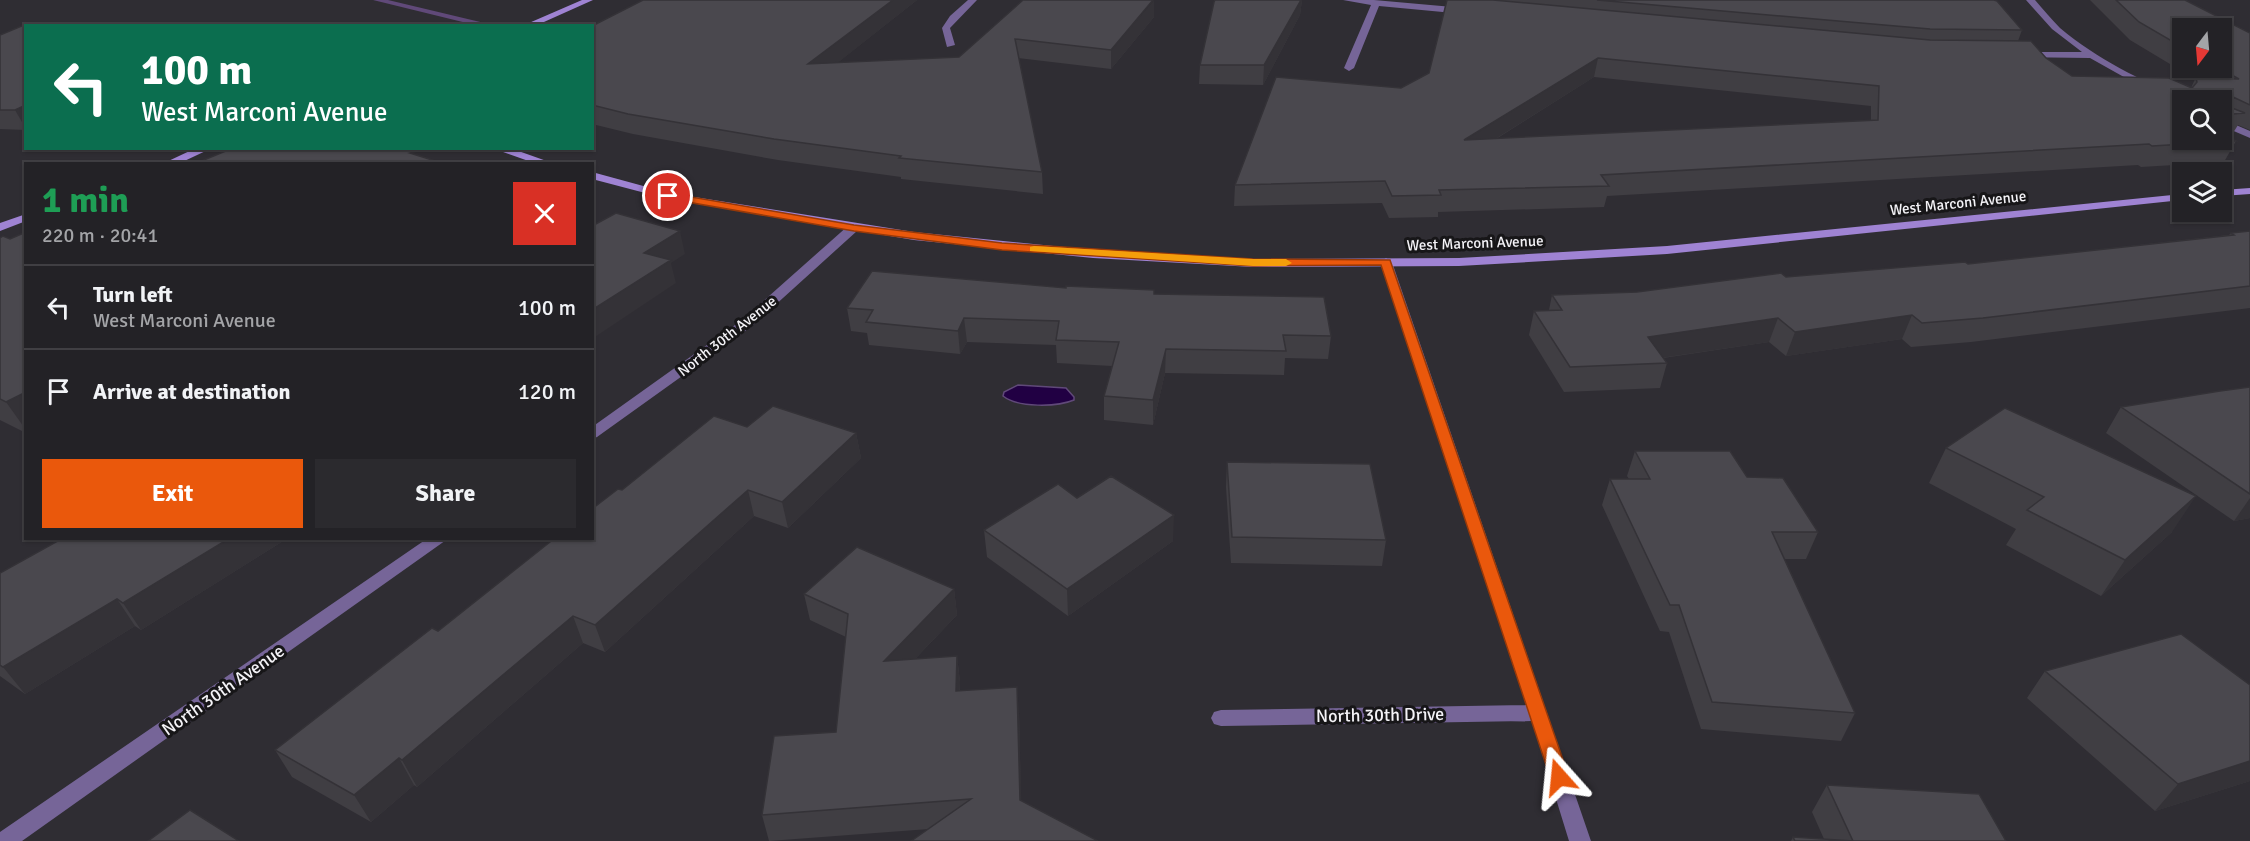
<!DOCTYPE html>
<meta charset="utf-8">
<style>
:root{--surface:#232226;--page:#2b2a2e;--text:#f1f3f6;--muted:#a3a4a7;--line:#403f43;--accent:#ea580c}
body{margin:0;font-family:Signika,sans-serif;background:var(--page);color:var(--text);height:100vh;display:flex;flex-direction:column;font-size:22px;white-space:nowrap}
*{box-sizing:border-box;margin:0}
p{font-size:20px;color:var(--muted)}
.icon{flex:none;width:33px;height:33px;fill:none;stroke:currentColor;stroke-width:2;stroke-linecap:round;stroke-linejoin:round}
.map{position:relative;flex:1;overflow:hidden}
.details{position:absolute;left:24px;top:162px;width:570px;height:378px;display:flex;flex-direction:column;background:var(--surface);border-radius:0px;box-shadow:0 2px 4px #0004,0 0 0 2px var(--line)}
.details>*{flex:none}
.top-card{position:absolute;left:24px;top:24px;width:570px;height:126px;border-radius:0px;box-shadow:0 2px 4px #0004,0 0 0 2px var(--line);background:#0b6e4f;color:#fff;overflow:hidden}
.needle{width:39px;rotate:196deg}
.controls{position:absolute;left:2172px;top:18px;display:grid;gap:12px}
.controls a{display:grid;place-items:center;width:60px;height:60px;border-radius:0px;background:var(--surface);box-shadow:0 2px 4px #0004,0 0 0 2px var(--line);font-size:30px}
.pin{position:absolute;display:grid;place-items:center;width:51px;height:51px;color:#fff;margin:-26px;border:3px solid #fff;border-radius:50%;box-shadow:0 2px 6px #0007}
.me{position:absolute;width:66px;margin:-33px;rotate:342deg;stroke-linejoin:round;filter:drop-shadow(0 0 4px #0008)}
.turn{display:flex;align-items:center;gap:21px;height:126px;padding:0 18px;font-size:27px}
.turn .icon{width:78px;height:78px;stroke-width:2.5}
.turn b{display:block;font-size:42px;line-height:51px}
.round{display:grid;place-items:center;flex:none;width:63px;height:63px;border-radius:0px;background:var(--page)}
.summary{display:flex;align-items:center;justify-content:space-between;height:102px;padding:0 18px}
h1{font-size:36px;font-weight:700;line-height:45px;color:#1e9e55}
.action{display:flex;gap:12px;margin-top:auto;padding:12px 18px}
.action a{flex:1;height:69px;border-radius:0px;background:var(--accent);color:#fff;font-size:24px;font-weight:700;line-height:69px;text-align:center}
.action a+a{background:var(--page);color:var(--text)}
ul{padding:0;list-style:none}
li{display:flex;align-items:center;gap:18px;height:84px;padding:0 18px;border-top:2px solid var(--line)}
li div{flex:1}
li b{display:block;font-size:22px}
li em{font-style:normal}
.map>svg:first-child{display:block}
</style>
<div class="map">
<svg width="2250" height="841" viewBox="0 0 2250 841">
<rect width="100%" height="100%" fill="#2f2d33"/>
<!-- water -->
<path fill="#210043" stroke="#604979" stroke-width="1.5" d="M1018 385 1066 388 1074 397V400C1057 407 1018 408 1003 396L1004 392Z"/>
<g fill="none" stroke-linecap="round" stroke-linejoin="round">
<!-- stream -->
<path fill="#604979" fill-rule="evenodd" d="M373 0H388L497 26H479Z"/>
<!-- street -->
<path fill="#766598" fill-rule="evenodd" d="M968 0H977L950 28 955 45 947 47 942 28 950 16Z
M1343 0H1374L1464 8 1468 11 1464 14 1379 6 1354 68 1349 71 1344 68 1371 5Z
M2026 0H2035C2043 9 2051 19 2060 28 2097 59 2141 80 2185 100H2182V106L2131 81 2090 58 2020 57V53L2023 52H2082L2052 29Z
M2222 119 2250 131V138L2222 126Z
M853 224 859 228 857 231 752 326 597 437 592 439V427L742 320 849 225Z
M1386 258 1392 262 1591 841H1569L1532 721 1221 726 1214 724 1211 718 1214 712 1221 710 1527 705 1380 262Z
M428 538H449L22 841H0V832Z"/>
<!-- secondary -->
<path fill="#9f83d3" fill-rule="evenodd" d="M582 0H593L535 26H522Z
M196 148H212L178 164H162Z
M492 148H510L555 164H537Z
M592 172 669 193 914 232 1093 250 1253 259 1459 258 1667 246 2182 194V200L1667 254 1459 266 1253 267 1093 258 914 240 668 199 592 179Z
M2250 188V194L2222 196V190Z
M26 214V221L0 231V223Z"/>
</g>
<!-- wall -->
<path fill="#403e43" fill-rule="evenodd" d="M917 0 837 63 959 57 1023 0 1154 17 1111 69 1018 58 1042 172 1043 194 901 179V177L778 160 633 134 592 124V26Z
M1301 0H1302L1300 15 1263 85 1199 84 1200 65Z
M1447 0H1994L2022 30 2018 41 2072 76 2191 88 2195 79 2130 40 2090 0H2185L2250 33V130L2238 125 2233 133 2222 134 2236 141 2224 162 2141 167 2138 165 1607 196 1604 207 1438 212V217L1389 218 1382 203 1234 206 1235 185 1401 88 1429 73ZM2182 28 2222 68H2182ZM1594 77 1871 106V120L1496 139ZM2182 100H2222V140H2182Z
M26 26V130L0 129V35Z
M2250 231V308L1971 342 1911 347 1902 339 1786 356 1769 342 1663 358 1667 363 1660 388 1564 392 1529 335 1534 311 1549 310 1552 295 1637 292 1786 277 1968 264 2229 235 2231 233Z
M26 232V433L0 420V238L10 239Z
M1066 288 1154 294 1331 336 1328 359 1285 358 1284 375 1165 373 1153 425 1104 420V396L1112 366 1057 363 1056 345 967 342 960 354 869 345 867 333 851 331 847 308Z
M2250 387V518L2234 521 2106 433 2121 407Z
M747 427 856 433 861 458 788 528 754 516 605 652 583 643 417 787 414 785 371 822 292 777 275 750 438 631 622 490Z
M1946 448 2172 532 2101 596 2006 545 2016 529 1929 483Z
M1635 451 1747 477 1818 532 1806 559H1784L1855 713 1841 741 1701 729 1669 632 1660 631 1602 505 1610 479H1629L1627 476Z
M1227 462 1386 540 1382 566 1231 563 1226 487Z
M1077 498 1173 541 1068 616 987 557 984 530Z
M63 538H288L141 630 135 626 25 694 0 676V573Z
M954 589 957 615 915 659 957 656 960 682V690L1019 713 1021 801 929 829 769 841 762 815 836 732 846 637 810 620 804 594Z
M2045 671 2250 685V781L2155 811 2027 698Z
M1827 785 2006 841H1791L1793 837 1824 839 1812 812Z"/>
<!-- shaded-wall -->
<path fill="#343237" d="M893 0H917L811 84 808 64Z
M1154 0V17L1111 69V50Z
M1301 0H1302L1300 15 1263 85 1264 65Z
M1598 58 1594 77 1460 161 1464 140Z
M26 105V129L15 110Z
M680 231 685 254 671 263 676 283 592 339V310L644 253Z
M1912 315 1902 339 1786 356 1795 332Z
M964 318 967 342 960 354 958 331Z
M1778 318 1769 342 1640 361 1648 337Z
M1166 349 1165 373 1153 425V400Z
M26 392V430L6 402Z
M856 433 861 458 788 528 782 502Z
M748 490 754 516 605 652 595 625Z
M2196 496 2172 532 2101 596 2125 560Z
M2250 498V518L2234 521Z
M1174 515 1173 541 1068 616 1067 589Z
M230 538H288L141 630 123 603Z
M954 589 957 615 888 687 884 661Z
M117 599 135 626 25 694 3 667Z
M573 616 583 643 417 787 402 760Z
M957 656 960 682 959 717 956 691Z
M1017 687 1019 713 1022 827 1020 800Z
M399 758 414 785 371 822 354 795Z
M2250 761V781L2155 811 2178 784Z"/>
<!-- building -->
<path fill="#4a484e" stroke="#343237" stroke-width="1.5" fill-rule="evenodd" d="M643 0H893L808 64 959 57 1023 0H1153L1111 50 1015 39 1042 172 899 158 901 156 774 139 628 114 592 105V26Z
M1215 0H1301L1264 65H1200L1214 2Z
M1447 0H1493L1930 40 2031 41 2046 58 2072 76 2169 78 2192 88 2197 82 2196 78 2239 79 2219 68H2222V28H2182V47L2139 22 2116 0H2185L2250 33V105L2233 97 2232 108 2245 113 2222 115V100H2182V140H2222V134L2236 141 2152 146 2149 144 1601 175 1609 186 1439 190 1441 195 1392 196 1385 181 1235 185 1276 77 1401 88 1429 73ZM1598 58 1879 86 1878 120 1464 140Z
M1597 0H1994L1997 1 2022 30 1930 29Z
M24 25 43 26H26V105L15 110H0V35Z
M233 148H405L414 152 410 153 445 164H194Z
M616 213 680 231 644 253 671 260 592 310V226Z
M2250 231V286L1983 318 1922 323 1912 315 1795 332 1778 318 1648 337 1667 363 1570 367 1534 311 1562 310 1552 295 1637 292 1781 273 1786 277 1965 262 1968 264 2234 235 2231 233Z
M26 232V392L6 402 0 399V238L3 236 10 239Z
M872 271 1066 288V286L1154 290V294L1324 297 1331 336 1283 335 1286 351 1166 349 1153 400 1104 396 1119 342 1056 340 1059 321 964 318 958 331 866 322 873 310 847 308Z
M2250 387V494L2121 407 2220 391Z
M773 406 856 433 782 502 748 490 595 625 573 616 402 760 399 758 354 795 275 750 432 628 438 631 555 538H592V509L618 489 622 490 714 416 747 427Z
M2005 408 2196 496 2125 560 2027 510 2044 497 1946 448Z
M1635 451H1730L1747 477 1783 478 1818 532H1772L1855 713 1712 702 1679 605H1670L1610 479H1650Z
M1227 462 1370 464 1386 540 1232 537Z
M1111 476 1174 515 1067 589 984 530 1058 484 1077 498Z
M63 538H230L123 603 117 599 3 667 0 665V573Z
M857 547 954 589 884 661 957 656 956 691 1017 687 1020 800 1098 841H911L971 799 762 815 774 736 836 732 848 614 804 594Z
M2181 634 2250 685V761L2178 784 2045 671Z
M1827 785 1979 794 2006 841H1795L1793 837 1853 841Z
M190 810 239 841H148Z"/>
<!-- route -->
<path fill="#ea580c" stroke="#983908" stroke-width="1.5" d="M668 193 854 225 1002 243 1253 259 1390 260 1569 777 1566 782 1559 785 1553 782 1550 777 1381 265 1253 266 1002 250 854 231 664 198 663 196Z"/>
<!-- slow -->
<path fill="#f59e0b" d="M1034 246 1253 259H1286L1292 263 1286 266H1253L1030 251V247Z"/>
<g text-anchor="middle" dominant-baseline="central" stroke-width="6" stroke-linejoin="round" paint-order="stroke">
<!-- street labels -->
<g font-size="15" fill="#f4f3f7" stroke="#171618">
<text transform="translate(1958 203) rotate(-6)">West Marconi Avenue</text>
<text transform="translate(1475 243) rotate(-2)">West Marconi Avenue</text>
<text transform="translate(727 336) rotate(-38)">North 30th Avenue</text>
</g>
<!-- near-street labels -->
<g font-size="18" fill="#f4f3f7" stroke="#171618">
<text transform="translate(223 690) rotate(-35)">North 30th Avenue</text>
<text transform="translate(1380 715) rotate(-1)">North 30th Drive</text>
</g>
</g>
</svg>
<div class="controls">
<a><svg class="needle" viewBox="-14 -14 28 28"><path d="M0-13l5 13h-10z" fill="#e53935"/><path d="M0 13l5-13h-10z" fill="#a3a4a7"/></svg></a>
<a><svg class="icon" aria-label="search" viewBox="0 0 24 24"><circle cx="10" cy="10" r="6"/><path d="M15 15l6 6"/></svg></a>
<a><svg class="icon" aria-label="layers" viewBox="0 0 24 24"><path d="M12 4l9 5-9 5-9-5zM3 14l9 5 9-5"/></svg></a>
</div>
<div class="pin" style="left:668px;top:196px;background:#d93025"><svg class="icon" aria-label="arrive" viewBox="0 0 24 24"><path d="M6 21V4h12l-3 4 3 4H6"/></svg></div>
<svg class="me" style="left:1559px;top:777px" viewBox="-20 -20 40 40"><path d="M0-17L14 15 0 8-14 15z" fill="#ea580c" stroke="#fff" stroke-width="4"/></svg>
<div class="top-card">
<div class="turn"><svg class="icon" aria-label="left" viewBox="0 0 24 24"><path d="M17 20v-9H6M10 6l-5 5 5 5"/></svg><div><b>100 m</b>West Marconi Avenue</div></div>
</div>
<section class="details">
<div class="summary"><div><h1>1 min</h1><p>220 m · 20:41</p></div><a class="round" style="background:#d93025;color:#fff"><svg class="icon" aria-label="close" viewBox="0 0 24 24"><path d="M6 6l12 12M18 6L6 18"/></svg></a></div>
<ul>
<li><svg class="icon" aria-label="left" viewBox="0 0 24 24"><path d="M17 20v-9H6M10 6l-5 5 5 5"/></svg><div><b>Turn left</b><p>West Marconi Avenue</p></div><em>100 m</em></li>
<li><svg class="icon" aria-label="arrive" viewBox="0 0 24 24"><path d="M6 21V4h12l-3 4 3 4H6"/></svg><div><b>Arrive at destination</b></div><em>120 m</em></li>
</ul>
<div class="action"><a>Exit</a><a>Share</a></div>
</section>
</div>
